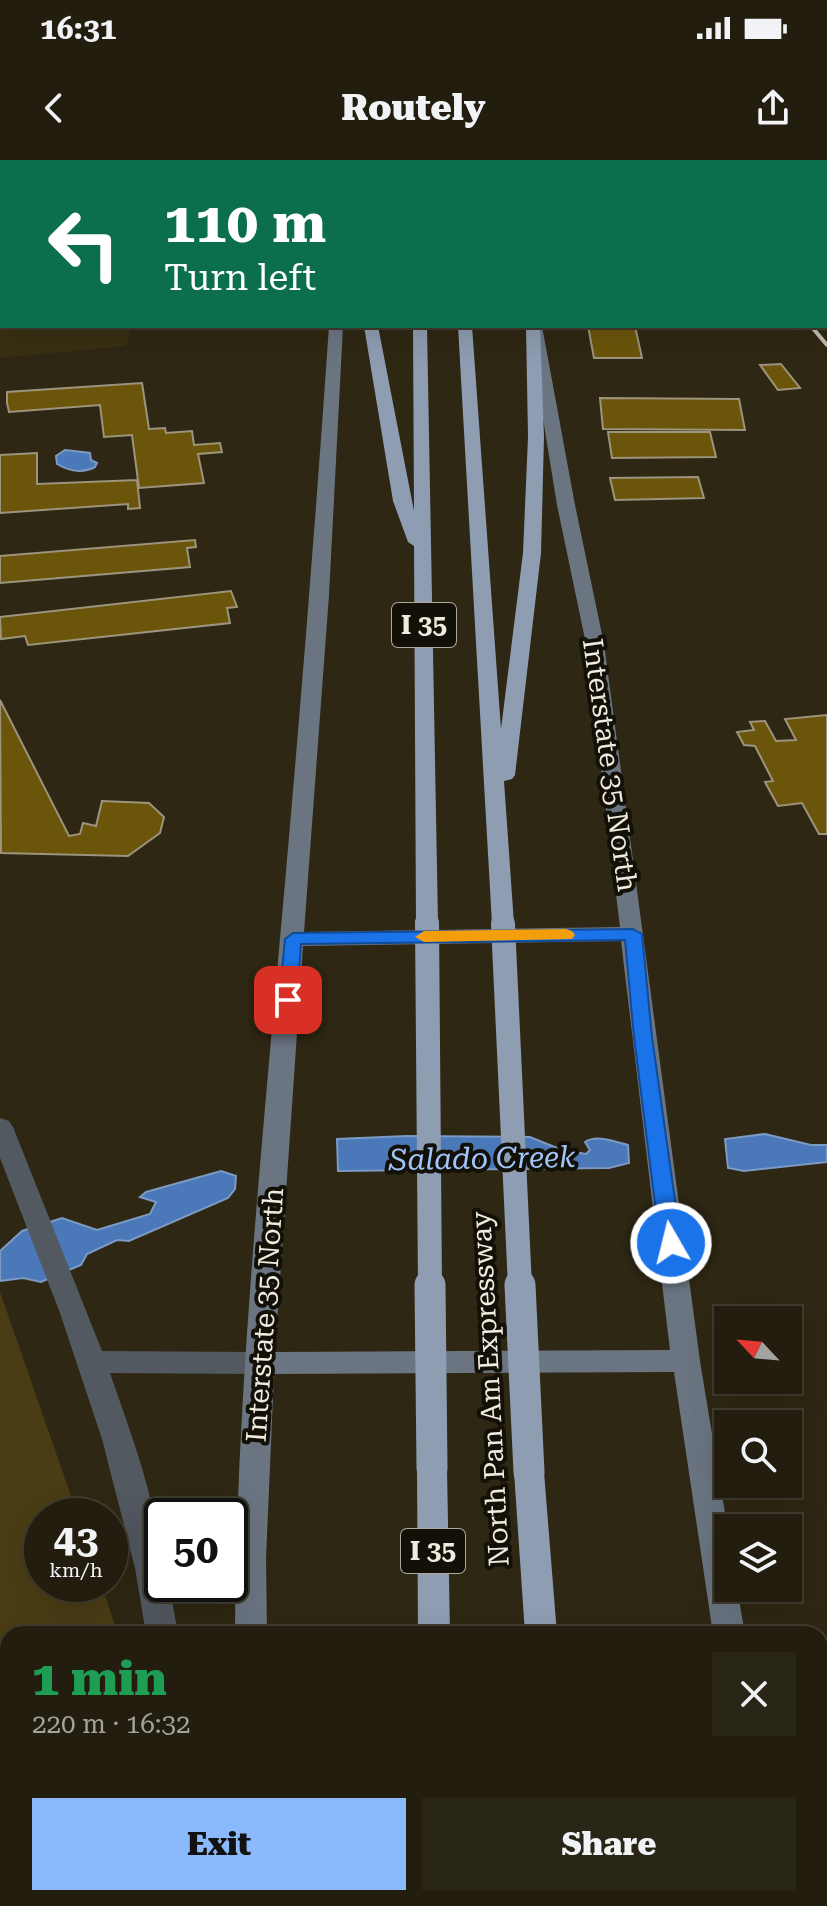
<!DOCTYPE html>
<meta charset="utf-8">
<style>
:root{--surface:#221d0e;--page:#2a2617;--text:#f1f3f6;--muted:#a2a29e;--line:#3f3b2e;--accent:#8abafc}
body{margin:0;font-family:"Roboto Serif",serif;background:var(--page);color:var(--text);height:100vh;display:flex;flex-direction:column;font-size:30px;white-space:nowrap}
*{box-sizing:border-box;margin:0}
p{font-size:26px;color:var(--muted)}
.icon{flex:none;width:44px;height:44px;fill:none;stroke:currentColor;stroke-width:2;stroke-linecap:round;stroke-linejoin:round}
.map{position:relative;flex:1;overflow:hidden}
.sheet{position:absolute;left:0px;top:1466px;width:828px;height:280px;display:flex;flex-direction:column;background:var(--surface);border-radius:24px 24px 0 0;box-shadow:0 8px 32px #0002,0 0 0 2px var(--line)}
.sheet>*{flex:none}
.banner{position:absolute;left:0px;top:0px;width:828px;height:168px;box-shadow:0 8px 32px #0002,0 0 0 2px var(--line);background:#0b6e4f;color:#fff;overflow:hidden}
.needle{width:52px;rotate:296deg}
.buttons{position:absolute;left:714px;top:1146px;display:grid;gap:16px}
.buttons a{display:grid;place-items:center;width:88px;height:88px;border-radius:0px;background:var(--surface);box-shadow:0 8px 32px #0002,0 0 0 2px var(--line);font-size:40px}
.speed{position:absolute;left:24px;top:1338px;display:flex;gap:16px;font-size:40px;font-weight:700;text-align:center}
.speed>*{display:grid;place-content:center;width:104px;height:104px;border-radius:50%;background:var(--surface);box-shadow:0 8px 32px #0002,0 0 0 2px var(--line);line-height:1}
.speed small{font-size:20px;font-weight:400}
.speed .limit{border:4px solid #111;border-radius:12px;background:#fff;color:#111}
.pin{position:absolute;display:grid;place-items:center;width:68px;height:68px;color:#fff;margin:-34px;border-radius:16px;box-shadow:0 4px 12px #0006}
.me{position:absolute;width:88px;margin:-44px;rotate:352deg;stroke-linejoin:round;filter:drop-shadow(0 0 6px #0008)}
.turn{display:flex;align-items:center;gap:28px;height:168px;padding:0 32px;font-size:36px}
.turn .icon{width:104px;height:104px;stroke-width:2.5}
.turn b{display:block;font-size:56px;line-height:68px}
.round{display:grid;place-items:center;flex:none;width:84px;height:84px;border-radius:0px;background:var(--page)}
.summary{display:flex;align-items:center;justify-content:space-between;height:136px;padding:0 32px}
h1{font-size:48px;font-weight:800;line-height:60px;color:#1e9e55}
.action{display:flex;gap:16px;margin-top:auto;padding:16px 32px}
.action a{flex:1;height:92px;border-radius:0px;background:var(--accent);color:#111;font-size:32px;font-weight:800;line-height:92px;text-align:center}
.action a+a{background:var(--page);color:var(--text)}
.status{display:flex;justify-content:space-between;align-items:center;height:56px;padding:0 40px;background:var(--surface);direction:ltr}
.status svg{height:22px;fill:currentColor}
header{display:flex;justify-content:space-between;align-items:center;height:104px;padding:0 32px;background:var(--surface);font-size:36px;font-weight:800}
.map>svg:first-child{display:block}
</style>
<div class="status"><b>16:31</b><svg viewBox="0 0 49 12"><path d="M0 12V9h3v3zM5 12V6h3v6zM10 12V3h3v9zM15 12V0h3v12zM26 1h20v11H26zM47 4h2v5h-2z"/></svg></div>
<header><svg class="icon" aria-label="back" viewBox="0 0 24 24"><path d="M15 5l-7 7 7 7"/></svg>Routely<svg class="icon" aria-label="share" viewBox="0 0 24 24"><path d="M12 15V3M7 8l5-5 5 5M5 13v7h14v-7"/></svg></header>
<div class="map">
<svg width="827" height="1746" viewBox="0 0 827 1746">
<rect width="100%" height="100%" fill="#2e2713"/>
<!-- built -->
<path fill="#382f13" d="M0 0H299L300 2H2V166H132L126 186 0 198Z"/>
<!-- green -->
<path fill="#4a3d15" d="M0 1132 78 1356H42V1424H101L118 1474H8V1699L0 1700Z"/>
<!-- water -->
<path fill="#4a78b8" stroke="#7c9ac4" stroke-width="2" d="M65 290 90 293 91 300 97 303 95 307C82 314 69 311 57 304L56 296Z
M765 974 811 985H827V1002L744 1011 728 1008 725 979Z
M407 976 530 977 562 990 586 994 590 990 585 982C597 974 615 982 628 985L629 1003 609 1008 338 1011 337 979Z
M221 1011 236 1016 235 1029 228 1038 129 1081 117 1080 87 1094 81 1105 41 1122 23 1118 0 1121V1091L22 1071 62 1058 97 1070 150 1054 156 1042 140 1037 146 1032Z"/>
<!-- building -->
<path fill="#6b550a" stroke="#9c947d" stroke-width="2" d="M588 166H635L642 198H594Z
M781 204 800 228 778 230 760 205Z
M142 223 149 269 165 268 166 273 192 271 194 285 220 283 222 292 198 294 204 323 139 328 132 275 104 277 100 245 9 252 7 243V232Z
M600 238 739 239 745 270 603 269Z
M608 272H710L716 297 612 298Z
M37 293V324L137 320 140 348 128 349V344L0 353V295Z
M698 317 704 338 615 340 610 318Z
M195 380 196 387 187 388 190 407 0 423V396Z
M231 431 237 447 227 448 230 463 28 485 25 476 1 479 0 457Z
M0 540 69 676 80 674 83 663 96 666 102 641 149 643 164 657 160 673 128 696 1 693Z
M827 555V674H819L802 643 778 646 765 622 773 621 755 586 744 585 737 572 754 570 750 562 765 561 776 581 796 580 785 559Z"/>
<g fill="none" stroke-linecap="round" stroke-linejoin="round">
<!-- street -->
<path fill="#535961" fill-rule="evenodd" d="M2 29V39L0 40V30Z
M0 958 9 961 13 967 102 1191 260 1192 270 1195 274 1203 270 1211 260 1214 110 1213C133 1280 162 1353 162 1424H169L178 1474H146L135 1408 102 1279 60 1153 0 998Z
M184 1738H220L221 1746H185Z"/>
<!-- secondary -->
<path fill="#6b7582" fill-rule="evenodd" d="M310 0H322V2H310Z
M488 0H500L501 2H489Z
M329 166H343L329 435 304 772 620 767 586 484 557 345 528 166H542L575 345 604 484 700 1201 728 1371V1428H737L745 1474H713L674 1212 274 1214 266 1398 267 1474H235C236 1256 257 1040 276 823 296 604 314 385 329 166ZM621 781 670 1190 275 1192 303 786Z
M236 1738H272L273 1746H237Z
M753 1738H789L790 1746H754Z"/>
<!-- highway -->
<path fill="#8e9db2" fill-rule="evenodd" d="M372 0H385L386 2H373Z
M427 0H439L440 2H428Z
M364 166H378L414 351 413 166H427L438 763 435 768H419L416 763 414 386 408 382 393 341Z
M458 166H472L501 569 523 393 528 277 526 166H540L544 277 541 393 515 615 512 619 504 621 514 764 511 769H495L492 764Z
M432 1296 443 1299 447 1308 450 1474H418L417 1308 421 1299Z
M529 1300 540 1303 544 1312 557 1474H525L514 1312 518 1303Z
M425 1738H461L462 1746H426Z
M543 1738H579L580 1746H544Z"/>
<!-- rail -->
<path stroke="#beb9ab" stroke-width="4" d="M811 166 827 185"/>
<!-- highway-bridge-far1 -->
<path stroke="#8e9db2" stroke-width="24" d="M427 763 430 1127
M503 764 520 1127"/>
<!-- highway-bridge -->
<path stroke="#8e9db2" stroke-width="31" d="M430 1125 432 1308
M520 1125 529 1312"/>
</g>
<!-- route -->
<path fill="#1a73e8" stroke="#114b97" stroke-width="2" d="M633 769 642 774 652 877 681 1083 678 1088H663L660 1083 634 877 625 780 301 784 297 840 288 845 279 840 285 779 293 773Z"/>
<!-- slow -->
<path fill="#f59e0b" d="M566 769 572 771 575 775 572 779 424 782 415 777 424 771Z"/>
<g text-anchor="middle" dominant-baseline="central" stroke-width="8" stroke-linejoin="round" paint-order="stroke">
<!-- shield labels -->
<g fill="#131008" stroke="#aea99e" stroke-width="2">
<rect x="392" y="443" width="64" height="44" rx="6"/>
<rect x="401" y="1369" width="64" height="44" rx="6"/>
</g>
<g font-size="26" font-weight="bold" fill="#f0ebdf">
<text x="424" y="465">I 35</text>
<text x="433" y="1391">I 35</text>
</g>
<!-- street labels -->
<g font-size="28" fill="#f0ebdf" stroke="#131008">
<text transform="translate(610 605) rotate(82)">Interstate 35 North</text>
<text transform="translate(265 1155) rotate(-86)">Interstate 35 North</text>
<text transform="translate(490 1229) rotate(-93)">North Pan Am Expressway</text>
</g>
<!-- water labels -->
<g font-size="30" font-style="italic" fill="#a0c5fa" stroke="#131008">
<text transform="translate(482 998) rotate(-1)">Salado Creek</text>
</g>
</g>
</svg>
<div class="buttons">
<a><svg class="needle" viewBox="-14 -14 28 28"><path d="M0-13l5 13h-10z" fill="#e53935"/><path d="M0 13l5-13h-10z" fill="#a2a29e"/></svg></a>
<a><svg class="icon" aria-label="search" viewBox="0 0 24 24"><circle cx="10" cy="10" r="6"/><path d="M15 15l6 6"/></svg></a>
<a><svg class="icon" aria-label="layers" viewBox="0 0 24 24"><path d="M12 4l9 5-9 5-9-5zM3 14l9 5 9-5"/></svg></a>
</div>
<div class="speed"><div>43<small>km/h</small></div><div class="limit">50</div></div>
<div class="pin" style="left:288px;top:840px;background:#d93025"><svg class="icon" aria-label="arrive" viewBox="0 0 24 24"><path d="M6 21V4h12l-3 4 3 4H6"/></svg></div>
<svg class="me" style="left:671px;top:1083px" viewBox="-20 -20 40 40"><circle r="17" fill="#1a73e8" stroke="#fff" stroke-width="3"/><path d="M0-11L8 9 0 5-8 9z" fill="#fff"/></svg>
<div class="banner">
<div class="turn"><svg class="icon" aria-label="left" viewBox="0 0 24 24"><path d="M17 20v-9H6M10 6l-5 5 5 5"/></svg><div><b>110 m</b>Turn left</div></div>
</div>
<section class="sheet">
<div class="summary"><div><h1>1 min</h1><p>220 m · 16:32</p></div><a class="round"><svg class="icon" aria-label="close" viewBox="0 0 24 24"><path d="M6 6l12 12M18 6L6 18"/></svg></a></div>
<div class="action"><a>Exit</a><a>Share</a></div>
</section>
</div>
